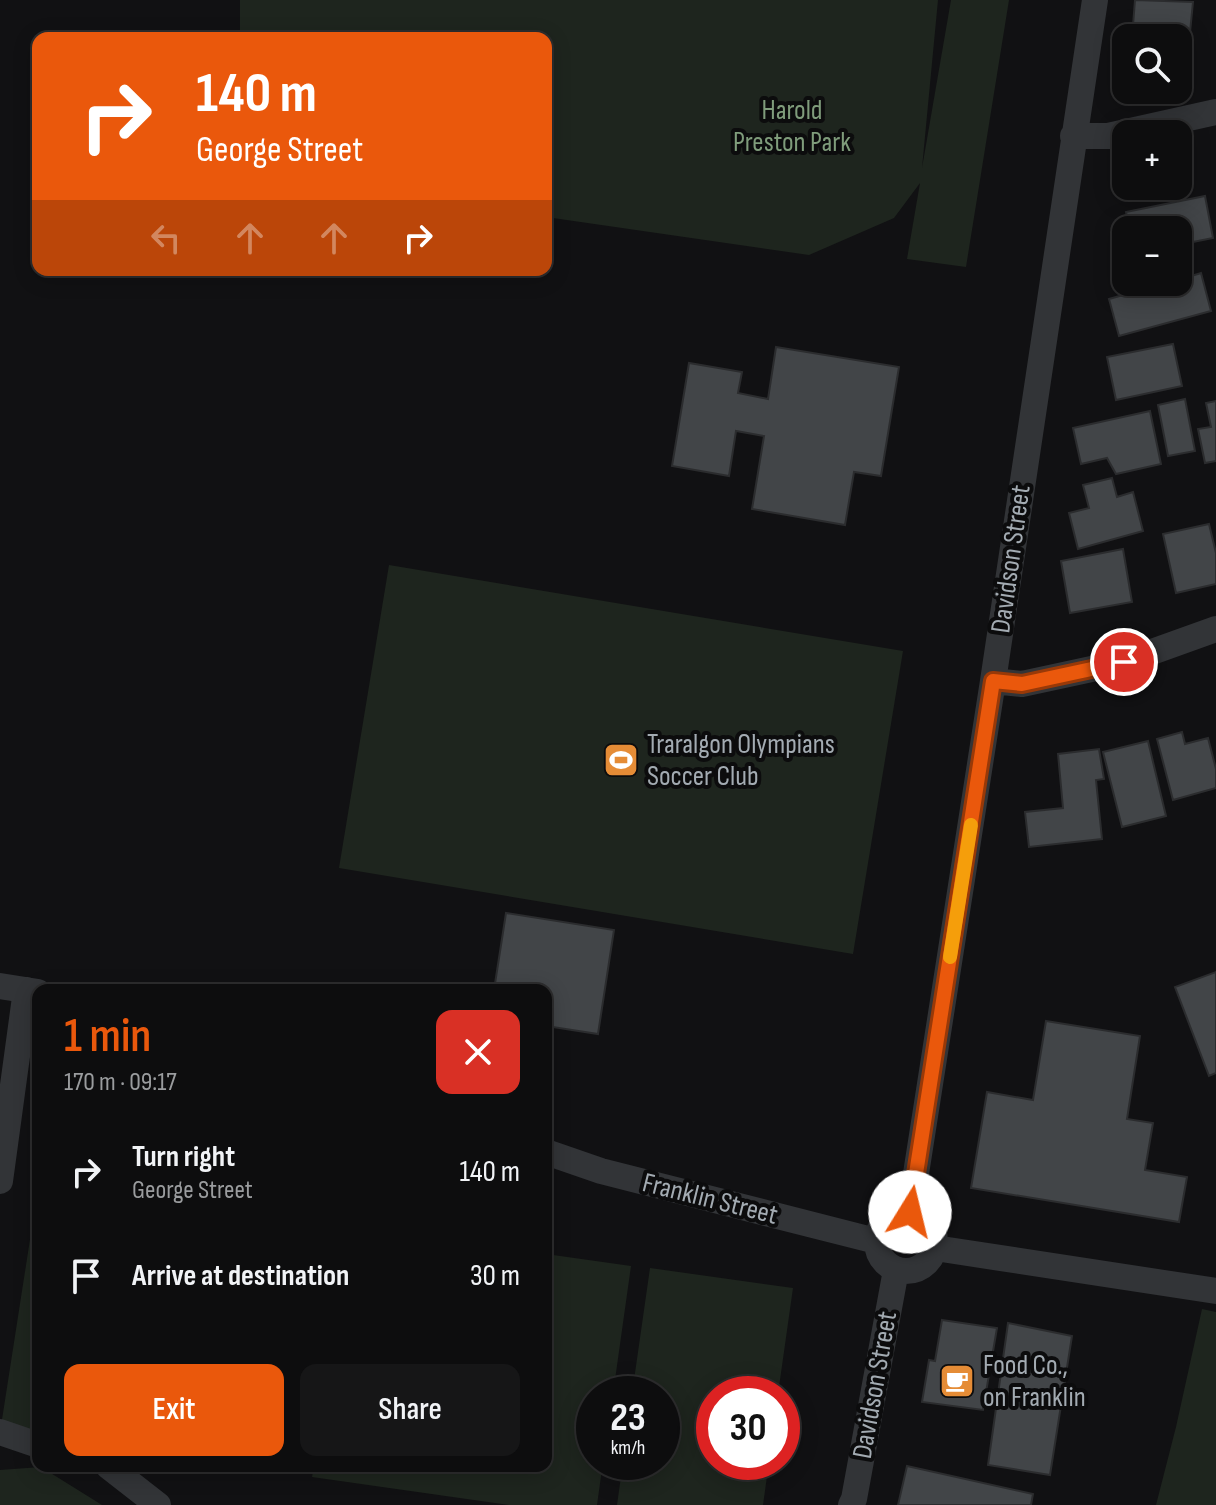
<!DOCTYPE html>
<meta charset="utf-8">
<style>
:root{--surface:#0d0d0e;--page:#161617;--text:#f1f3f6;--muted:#9a9c9e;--line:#2d2d2e;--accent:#ea580c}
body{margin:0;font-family:"Sofia Sans Condensed",sans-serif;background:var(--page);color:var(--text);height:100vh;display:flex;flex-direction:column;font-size:30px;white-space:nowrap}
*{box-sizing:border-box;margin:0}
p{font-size:26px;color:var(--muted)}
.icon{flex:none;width:44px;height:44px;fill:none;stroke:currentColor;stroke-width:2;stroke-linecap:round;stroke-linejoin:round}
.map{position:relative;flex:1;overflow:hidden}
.drawer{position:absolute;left:32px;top:984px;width:520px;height:488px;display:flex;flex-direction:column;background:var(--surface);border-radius:16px;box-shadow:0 4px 20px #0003,0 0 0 2px var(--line)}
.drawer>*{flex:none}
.hud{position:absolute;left:32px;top:32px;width:520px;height:244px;border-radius:16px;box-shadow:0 4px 20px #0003,0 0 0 2px var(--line);background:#ea580c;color:#fff;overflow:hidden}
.controls{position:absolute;left:1112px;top:24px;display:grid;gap:16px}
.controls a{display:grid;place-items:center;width:80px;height:80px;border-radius:16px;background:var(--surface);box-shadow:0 4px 20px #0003,0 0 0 2px var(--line);font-size:40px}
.speed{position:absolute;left:576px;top:1376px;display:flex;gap:16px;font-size:40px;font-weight:700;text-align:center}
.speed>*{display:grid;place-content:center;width:104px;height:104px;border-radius:50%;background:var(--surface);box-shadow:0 4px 20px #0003,0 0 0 2px var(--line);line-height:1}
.speed small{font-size:20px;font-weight:400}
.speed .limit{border:12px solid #d22;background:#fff;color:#111}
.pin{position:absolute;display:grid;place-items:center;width:68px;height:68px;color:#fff;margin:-34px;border:4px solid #fff;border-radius:50%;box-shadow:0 2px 8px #0007}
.me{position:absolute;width:88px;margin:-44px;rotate:9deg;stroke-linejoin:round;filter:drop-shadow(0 0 6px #0008)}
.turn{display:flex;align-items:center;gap:28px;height:168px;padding:0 32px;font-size:36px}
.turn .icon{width:104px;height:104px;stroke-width:2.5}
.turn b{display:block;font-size:56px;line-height:68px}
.lanes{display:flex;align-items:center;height:76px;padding:0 32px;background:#0003;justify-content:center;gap:40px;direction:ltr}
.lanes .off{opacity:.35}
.round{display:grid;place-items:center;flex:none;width:84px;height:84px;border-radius:16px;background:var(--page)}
.head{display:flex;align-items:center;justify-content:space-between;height:136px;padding:0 32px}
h1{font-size:48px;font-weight:600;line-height:60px;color:var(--accent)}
.cta{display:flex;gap:16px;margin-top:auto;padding:16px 32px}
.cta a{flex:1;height:92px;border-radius:16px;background:var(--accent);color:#fff;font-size:32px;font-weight:600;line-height:92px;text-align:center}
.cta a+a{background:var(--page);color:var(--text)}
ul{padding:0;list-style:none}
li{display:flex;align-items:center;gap:24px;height:104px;padding:0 32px}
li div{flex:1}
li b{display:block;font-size:30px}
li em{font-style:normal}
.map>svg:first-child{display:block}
</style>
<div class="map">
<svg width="1216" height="1505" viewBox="0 0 1216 1505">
<rect width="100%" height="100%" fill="#111113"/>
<!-- green -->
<path fill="#1e251e" d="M240 0H938L922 168 951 0H1009L966 267 907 259 920 183 894 218 809 255 546 217V38H240Z
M389 565 903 651 853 954 339 868Z
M38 1188V1431L1 1426Z
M546 1254 631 1266 613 1394H594V1462H603L597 1505H509L312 1477 314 1466H546Z
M650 1268 793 1288 778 1394H714V1462H769L763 1505H617L623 1462H662V1394H632Z
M1202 1309 1216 1312V1505H1156L1176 1427Z
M41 1467 102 1505H0V1470Z"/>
<!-- building -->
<path fill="#424548" stroke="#2b2c2e" stroke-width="2" d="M1135 0 1193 2 1188 53 1178 52V38H1132Z
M1205 196 1213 238 1178 245V230H1130L1126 212Z
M1201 273 1211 311 1119 336 1109 299 1169 282H1178V280Z
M1173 344 1182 386 1116 400 1107 357Z
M776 347 899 367 881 476 854 472 845 525 752 509 764 436 736 431 729 476 672 466 689 363 742 372 738 393 768 399Z
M1185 399 1195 451 1168 456 1158 405Z
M1216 401V461L1205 463 1198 429 1211 427 1206 403Z
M1150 411 1161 464 1116 474 1107 458 1081 464 1073 428Z
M1112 478 1117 497 1133 492 1143 531 1078 549 1069 513 1089 508 1083 485Z
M1209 524 1216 553V584L1176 593 1163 534Z
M1123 549 1132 602 1070 613 1061 561Z
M1182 732 1185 744 1208 738 1216 769V788L1173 800 1157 739Z
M1148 741 1166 816 1122 827 1103 752Z
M1099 749 1104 779 1096 780 1102 839 1029 847 1025 812 1063 808 1058 754Z
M506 913 614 930 598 1034 546 1026V990H494Z
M1216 972V1073L1209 1076 1175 987Z
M1046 1021 1140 1036 1127 1119 1153 1123 1145 1170 1187 1177 1179 1222 971 1188 987 1092 1033 1100Z
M942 1320 997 1328 983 1410 922 1402 929 1360 935 1361Z
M1008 1323 1072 1336 1050 1475 988 1465Z
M907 1466 1033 1494 1031 1505H898Z"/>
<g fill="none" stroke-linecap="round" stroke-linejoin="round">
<!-- minor -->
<path stroke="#323437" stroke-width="26" d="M1073 136H1108L1216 112
M993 681 1022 684 1124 662 1216 629
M0 986 38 992
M546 1152 601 1171 876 1241
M0 1181 26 990
M910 1212 993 681 1095 0
M877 1242a29 29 0 1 1 58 0a29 29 0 1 1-58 0Z
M935 1248 1216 1291
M0 1432 38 1445
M108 1466 158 1505
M851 1505 854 1499 896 1270"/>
</g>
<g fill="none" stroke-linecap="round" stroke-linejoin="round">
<!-- route casing -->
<g stroke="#983908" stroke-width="20">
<path id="route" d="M910 1212 993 681 1022 684 1124 662"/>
</g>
<!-- route -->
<use href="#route" stroke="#ea580c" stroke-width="14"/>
<!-- slow -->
<path stroke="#f59e0b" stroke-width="14" d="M950 957 971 825"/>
</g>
<!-- icons -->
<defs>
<g id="stadium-square" transform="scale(1.8)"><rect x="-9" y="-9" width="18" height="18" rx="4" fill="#e58c36" stroke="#0c0c0d"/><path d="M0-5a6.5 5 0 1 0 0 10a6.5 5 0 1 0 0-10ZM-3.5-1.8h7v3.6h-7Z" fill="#fff"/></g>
<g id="cafe-square" transform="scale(1.8)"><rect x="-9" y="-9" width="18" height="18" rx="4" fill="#e58c36" stroke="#0c0c0d"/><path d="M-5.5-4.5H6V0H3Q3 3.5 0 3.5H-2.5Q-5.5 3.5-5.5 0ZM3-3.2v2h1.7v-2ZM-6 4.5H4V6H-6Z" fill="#fff"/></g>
</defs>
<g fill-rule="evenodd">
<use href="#stadium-square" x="621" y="760"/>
<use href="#cafe-square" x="957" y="1381"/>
</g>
<g text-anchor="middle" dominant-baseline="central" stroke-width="8" stroke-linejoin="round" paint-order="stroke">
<!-- park labels -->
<g font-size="28" fill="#7f9c7b" stroke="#0c0c0d">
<text x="792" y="110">Harold<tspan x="792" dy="32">Preston Park</tspan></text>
</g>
<!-- street labels -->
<g font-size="28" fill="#a3abb2" stroke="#0c0c0d">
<text transform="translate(1011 559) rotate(-82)">Davidson Street</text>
<text transform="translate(710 1199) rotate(14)">Franklin Street</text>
<text transform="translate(875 1385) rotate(-80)">Davidson Street</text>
</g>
<!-- poi labels -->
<g font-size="28" fill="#a3abb2" stroke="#0c0c0d" text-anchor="start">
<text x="647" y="744">Traralgon Olympians<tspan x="647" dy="32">Soccer Club</tspan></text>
<text x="983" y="1365">Food Co.,<tspan x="983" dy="32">on Franklin</tspan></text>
</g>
</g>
</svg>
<div class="controls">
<a><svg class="icon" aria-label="search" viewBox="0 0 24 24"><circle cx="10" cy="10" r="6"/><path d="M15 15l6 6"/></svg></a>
<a>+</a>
<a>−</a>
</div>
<div class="speed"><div>23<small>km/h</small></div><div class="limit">30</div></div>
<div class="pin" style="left:1124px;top:662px;background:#d93025"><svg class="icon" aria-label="arrive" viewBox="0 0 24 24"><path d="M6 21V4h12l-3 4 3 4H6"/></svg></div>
<svg class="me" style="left:910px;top:1212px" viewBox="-20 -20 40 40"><circle r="19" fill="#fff"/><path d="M0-13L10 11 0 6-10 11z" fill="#ea580c"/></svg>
<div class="hud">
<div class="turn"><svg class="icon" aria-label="right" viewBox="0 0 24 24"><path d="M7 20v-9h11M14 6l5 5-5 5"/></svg><div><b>140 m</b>George Street</div></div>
<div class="lanes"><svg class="icon off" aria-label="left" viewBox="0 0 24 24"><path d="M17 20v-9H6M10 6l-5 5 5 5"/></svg><svg class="icon off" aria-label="ahead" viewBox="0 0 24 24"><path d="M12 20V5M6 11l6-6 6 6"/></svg><svg class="icon off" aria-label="ahead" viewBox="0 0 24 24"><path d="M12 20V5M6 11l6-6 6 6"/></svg><svg class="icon" aria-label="right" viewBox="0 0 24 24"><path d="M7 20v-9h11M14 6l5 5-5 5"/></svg></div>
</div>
<section class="drawer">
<div class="head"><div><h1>1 min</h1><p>170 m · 09:17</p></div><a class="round" style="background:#d93025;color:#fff"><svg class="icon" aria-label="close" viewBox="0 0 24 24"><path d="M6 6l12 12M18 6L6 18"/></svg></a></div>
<ul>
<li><svg class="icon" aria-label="right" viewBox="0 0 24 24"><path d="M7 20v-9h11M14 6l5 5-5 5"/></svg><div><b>Turn right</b><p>George Street</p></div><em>140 m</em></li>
<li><svg class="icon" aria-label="arrive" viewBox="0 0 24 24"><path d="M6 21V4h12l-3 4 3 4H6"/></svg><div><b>Arrive at destination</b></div><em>30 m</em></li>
</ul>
<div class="cta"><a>Exit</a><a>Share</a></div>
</section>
</div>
